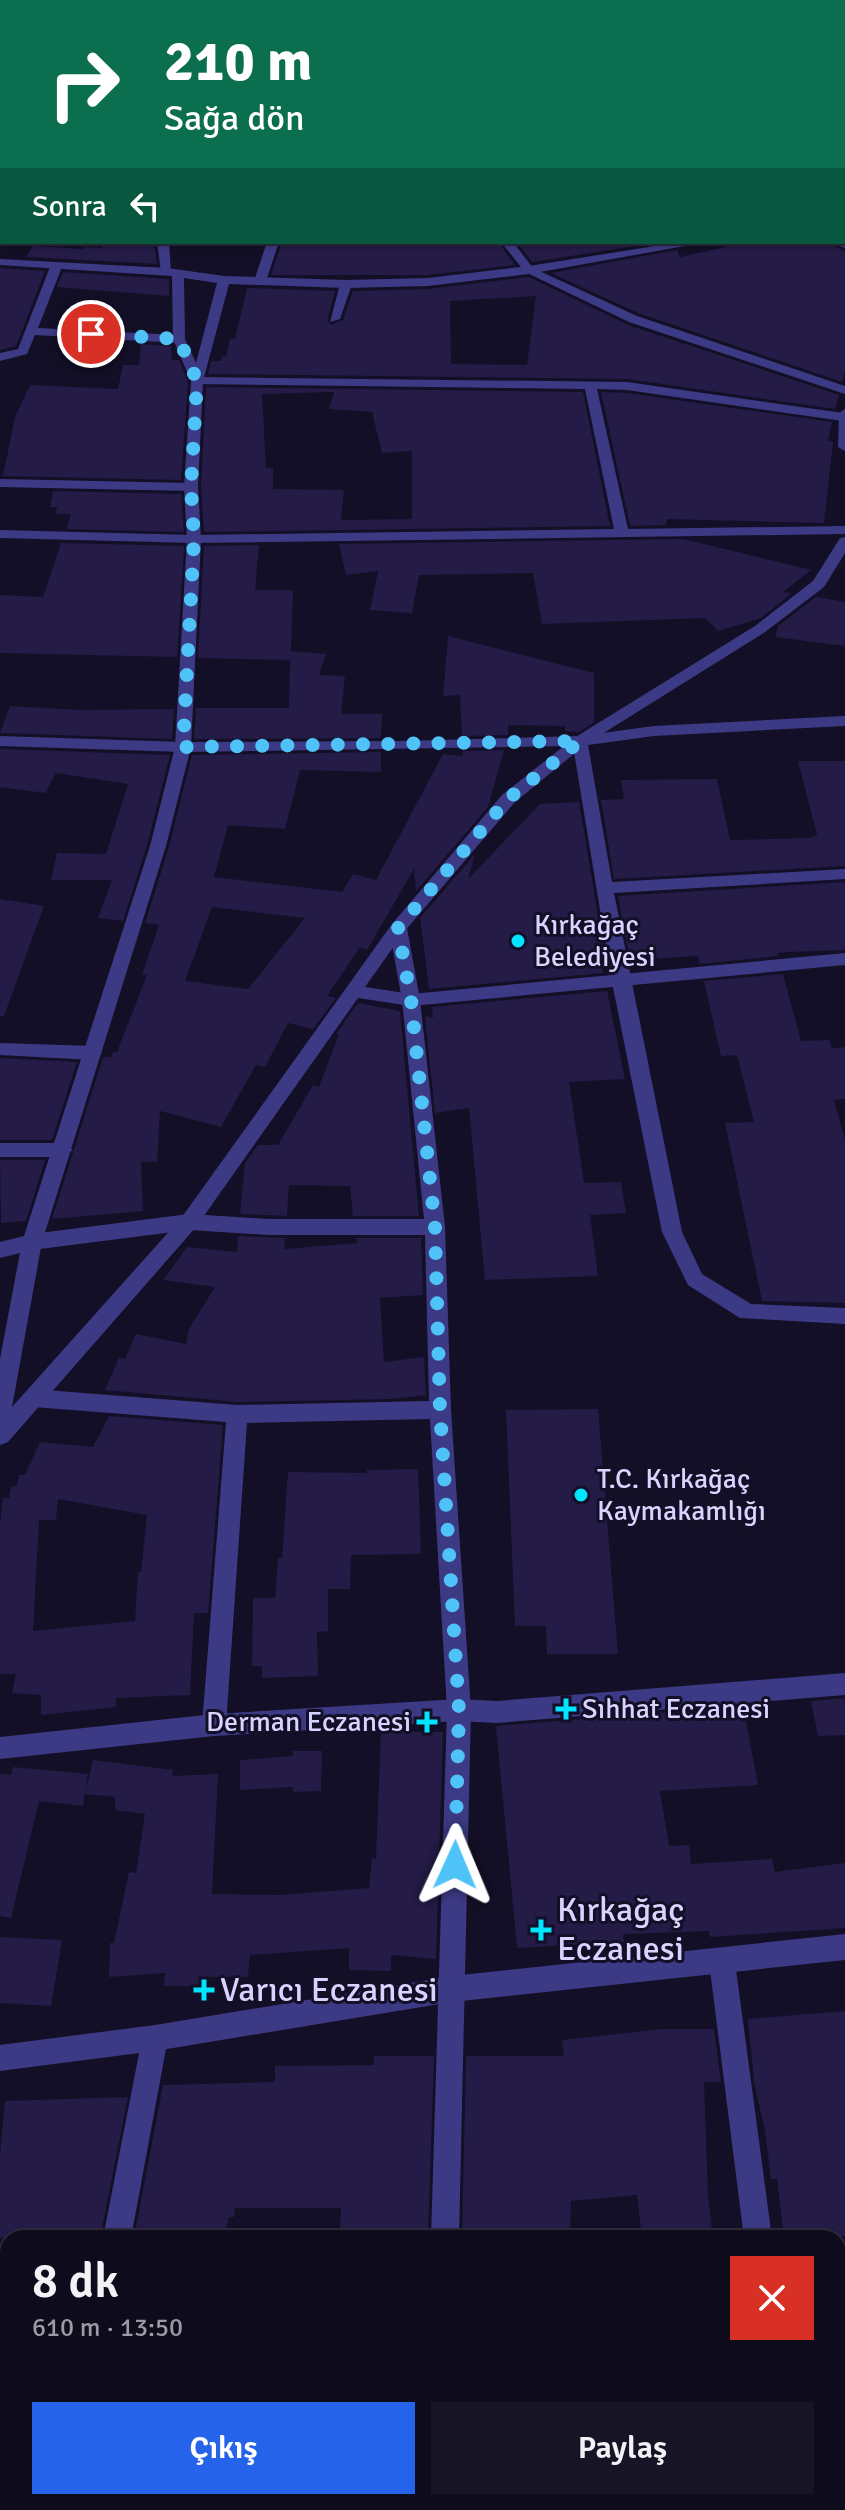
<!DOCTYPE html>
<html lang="tr">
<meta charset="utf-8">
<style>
:root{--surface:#0e0b1c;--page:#171425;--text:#f1f3f6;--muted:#9b9ba3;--line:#2e2b3b;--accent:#2563eb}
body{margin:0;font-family:Signika,sans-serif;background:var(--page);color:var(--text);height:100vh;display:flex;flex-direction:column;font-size:30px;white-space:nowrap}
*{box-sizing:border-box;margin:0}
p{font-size:26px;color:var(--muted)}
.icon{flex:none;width:44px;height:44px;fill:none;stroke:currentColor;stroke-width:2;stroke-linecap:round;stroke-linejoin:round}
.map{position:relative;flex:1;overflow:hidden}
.sheet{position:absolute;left:0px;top:2230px;width:846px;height:280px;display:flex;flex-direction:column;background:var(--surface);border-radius:24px 24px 0 0;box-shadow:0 2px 6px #0004,0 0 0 2px var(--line)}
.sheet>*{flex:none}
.banner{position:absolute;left:0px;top:0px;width:846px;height:244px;box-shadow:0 2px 6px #0004,0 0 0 2px var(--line);background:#0b6e4f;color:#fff;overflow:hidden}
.pin{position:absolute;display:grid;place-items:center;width:68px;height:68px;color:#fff;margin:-34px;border:4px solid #fff;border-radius:50%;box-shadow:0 2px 8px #0007}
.me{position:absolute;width:88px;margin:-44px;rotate:1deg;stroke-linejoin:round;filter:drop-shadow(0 0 6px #0008)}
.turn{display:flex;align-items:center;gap:28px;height:168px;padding:0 32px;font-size:36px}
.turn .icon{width:104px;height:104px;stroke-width:2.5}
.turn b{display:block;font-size:56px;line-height:68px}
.then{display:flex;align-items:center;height:76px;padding:0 32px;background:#0003;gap:16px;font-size:30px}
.round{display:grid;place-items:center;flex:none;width:84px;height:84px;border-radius:0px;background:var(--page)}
.overview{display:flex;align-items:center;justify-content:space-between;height:136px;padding:0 32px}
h1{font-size:48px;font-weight:600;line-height:60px}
.button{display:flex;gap:16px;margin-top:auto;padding:16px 32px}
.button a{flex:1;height:92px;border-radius:0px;background:var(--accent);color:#fff;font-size:32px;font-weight:600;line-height:92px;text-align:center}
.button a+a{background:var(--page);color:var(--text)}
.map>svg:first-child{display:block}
</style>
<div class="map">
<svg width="845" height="2510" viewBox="0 0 845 2510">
<rect width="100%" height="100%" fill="#130f26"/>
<!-- building -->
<path fill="#241b47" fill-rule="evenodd" d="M105 242 154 244 157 264 26 257 33 246 83 249 85 247 102 248Z
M282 242H498L515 265 428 275H271Z
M517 242H661L532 262Z
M749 242H825L845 251V370L842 382 638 313 551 273 677 250 680 257Z
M0 268 45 271 16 346 0 350Z
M63 272 169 279V296L57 287Z
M529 277 628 325 839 395 835 409 627 379 208 374 211 361H221L222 356 226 357 230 339H235L247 288 335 291 327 321 331 325 343 320 353 291 428 289ZM536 296 527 365 451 364 450 301Z
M141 344 171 346 172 360H179L188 382 181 480 3 476 15 417 30 385 118 389 123 365H139Z
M206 387 583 392 610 526 204 532 201 487ZM334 392 329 409 372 412 382 453 412 451V519L341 520 344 490 273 489V468H266L262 394Z
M601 392 627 393 832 422 828 441 833 442 824 523 667 519 666 525 630 526Z
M53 491 181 494 184 532 66 529 71 514H55L57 507H50Z
M683 539 811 570 783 592 792 593 761 618 718 631 705 618 542 624 533 573 419 575 412 613 370 610 378 571 346 575 339 544Z
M61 543 184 546 177 657 0 653V595L43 597Z
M259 545 255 590H293L291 651 326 654 319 675 345 676 341 714H382L381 738 194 739 196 708H289L290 660 198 658 204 546Z
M816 597 845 602V646L775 637 778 626Z
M448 636 594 673V722L579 732 565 731V726L508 725V735L462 736 460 695 443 696Z
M10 706 79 710 174 709 172 739 0 733Z
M0 749 170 755 147 845 123 921 98 918 112 880H51L57 853 106 854 128 784 56 773 45 793 0 787Z
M504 750 488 807 416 891 414 869 367 950 360 947 327 996 336 998 313 1029 288 1023 265 1067 256 1065 221 1127 160 1111 157 1162H141L143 1211 52 1219 103 1057H111L113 1052H117L147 975H142L159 925 145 923 169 847 192 755 381 752V772L300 770 285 829 228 825 214 877 342 892 353 874 376 880 443 754 463 756V751ZM212 907 305 918 248 989 185 981Z
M798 761H845V866L614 879 601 800 624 799 621 780 717 779 730 840 809 838 817 835Z
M579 802 606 964H601L603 973 429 989 420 918 475 854 468 879 540 804Z
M845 882V950L789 952 778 953V956L700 964 698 956 630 960 618 896Z
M0 899 44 906 4 1016H0Z
M783 974 801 1041 829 1040 832 1048 845 1047V1099L834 1100 845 1140V1303L762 1301 725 1123 754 1122 737 1055 721 1056 704 981Z
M607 991 625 1079 569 1082 584 1183 621 1182 626 1213 590 1215 598 1276 485 1280 469 1108 435 1113 425 1016 433 1018 432 1007Z
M358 1003 400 1011 419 1216H353L350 1186 289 1185 287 1216 240 1214 245 1163 258 1145H278L313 1085 319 1087 339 1034H336Z
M0 1058 77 1062 52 1140H0Z
M0 1160H45L26 1221 1 1223Z
M238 1236 285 1238 284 1249 357 1243 356 1238H421L423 1295 380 1298 384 1362 424 1357 426 1395 392 1399 237 1402 105 1390 119 1358 125 1359 136 1334 186 1344 189 1329 215 1287 163 1280 187 1247 237 1252Z
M598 1409 618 1654H547L546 1626H515L506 1410Z
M109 1416 223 1425 208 1613H194L190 1695 116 1698V1707L41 1715V1695L12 1693 16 1674H0V1523L3 1498H9L11 1487 17 1486 19 1475H25L40 1442 93 1447ZM58 1499 147 1515 141 1572H138L135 1621 33 1631 39 1520H56Z
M418 1469 421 1554 351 1555 350 1589H328V1631L317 1632 318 1676 262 1678V1666H252L253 1598H275L278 1558H282L288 1472 367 1473V1470Z
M845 1698V1735L818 1736 811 1701Z
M743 1706 758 1785 660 1791 669 1846 689 1845 691 1864 772 1859 775 1872 845 1863V1928L710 1937 709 1931 623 1934 624 1942 517 1948 496 1726Z
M381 1731 443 1732 436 1959 391 1955V1971L349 1970V1948L250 1955 248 1977H200L199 1986H164L165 1973 109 1977 110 1943H114L129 1872 136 1873 145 1814 115 1810V1797L85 1794 93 1760 173 1770 172 1776 218 1774 212 1894 281 1895 369 1888 372 1858 376 1859Z
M293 1751H322L321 1791 293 1792V1787L240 1790V1760L293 1756Z
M13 1767 88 1774 83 1806 39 1801 11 1918 0 1916V1774L11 1775Z
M0 1937 62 1940 51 2006 0 2003Z
M845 2011V2236L784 2237 777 2179H771L765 2130 754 2082 748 2019Z
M663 2029H714L721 2082H704L708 2197 713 2238H642L637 2195 571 2201 570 2238H462L466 2056H564L562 2040Z
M374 2056H434L428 2238 339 2237 341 2208H235L234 2217H229L224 2238H134L163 2085 275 2082V2066L374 2065Z
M128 2097 100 2238H0V2155L5 2101Z"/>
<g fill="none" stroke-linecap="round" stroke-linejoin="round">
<!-- minor -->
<path fill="#3d3a85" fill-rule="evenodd" d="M154 0H164L153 2Z
M314 0H328L330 2H316Z
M454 0H492L493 1 456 2Z
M845 33V40H844V33Z
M0 181H2V187H0Z
M844 202H845V208H844Z
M157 242H169L171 274 161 272Z
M267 242H279L266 281 260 285 254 281Z
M501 242H513L533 268 637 316 845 386V394L629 322 525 272Z
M56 263 62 267 38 328 179 335 185 339 179 343 35 335 27 354 0 361V353L18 349 50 267Z
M346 280 352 284 340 319 330 322 340 284Z
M197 377 627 382 843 413V421L627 390 597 389 628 529 845 526V534L194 543 0 538V530L194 535 614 529 585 389 193 384V378Z
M0 479 191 483 198 487 191 491 0 487Z
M845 716V726L654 736 588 745 612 882 845 869V879L614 893 682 1232 702 1274 751 1304 845 1308V1324L740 1318 688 1285 662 1232 612 982 573 746 183 752 0 746V736L183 742 401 741 580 736 654 726Z
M398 922 407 928 420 1000 445 1227 451 1410 471 1710 459 2238H431L447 1710 430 1419 247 1423 226 1725 222 1733 214 1736 206 1733 202 1725 226 1422 33 1407 26 1404 22 1398 26 1392 33 1389 237 1405 429 1401 425 1235H269L189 1230 32 1250 0 1258V1242L32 1234 189 1214 269 1219H424L402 1000 389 928Z
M0 1043 93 1046 102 1053 93 1060 0 1055Z
M0 1143H63L73 1150 63 1157H0Z
M722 1949 731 1953 735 1962 772 2238H744L709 1962 713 1953Z
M155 2025 164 2029 168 2038 131 2238H103L142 2038 146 2029Z
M46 2502H76L74 2510H44Z
M421 2502H451V2510H421Z
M762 2502H792L791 2510H761Z"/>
<!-- tertiary -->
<path fill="#3d3a85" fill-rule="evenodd" d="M16 0H26L15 2Z
M2 34V43L0 44V35Z
M845 241V248L828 242H844Z
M680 242H707L529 274 428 286 346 288 229 284 203 381 198 487 201 539 191 747 166 846 42 1242 12 1407 182 1217 392 924 502 795 574 738 755 626 813 581 840 538 845 537V553L824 587 765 632 586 744 514 803 404 932 365 987 411 994 845 953V965L411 1006 358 998 196 1227 8 1442 0 1445V1359L22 1242 150 846 175 747 187 539 184 487 191 381 173 339 172 276 0 265V259L167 268 224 276 346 280 428 278 529 266ZM184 278 217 283 196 363 185 339Z
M845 409V451L838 447 839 413Z
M845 1673V1695L497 1723 459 1721 214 1736 0 1759V1737L214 1714 459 1699 497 1701Z
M845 1934V1960L452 2002 155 2051 0 2071V2045L155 2025 452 1976Z"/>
</g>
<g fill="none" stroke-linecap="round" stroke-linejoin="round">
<!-- route -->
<path stroke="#4fc3f7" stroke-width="14" stroke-dasharray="0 25.2" d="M91 334 179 339 197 381 191 487 194 539 183 747 580 741 508 799 398 928 411 1000 435 1227 440 1410 459 1710 455 1865"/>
</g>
<!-- markers -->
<g fill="#00e5ff" stroke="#130f26" stroke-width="3">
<circle cx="518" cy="941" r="8"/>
<circle cx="581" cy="1495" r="8"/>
<path d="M562 1697h8v8h8v8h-8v8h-8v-8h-8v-8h8z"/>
<path d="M423 1710h8v8h8v8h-8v8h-8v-8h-8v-8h8z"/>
<path d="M537 1918h8v8h8v8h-8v8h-8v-8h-8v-8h8z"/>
<path d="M200 1978h8v8h8v8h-8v8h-8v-8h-8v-8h8z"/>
</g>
<g text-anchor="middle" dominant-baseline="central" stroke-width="6" stroke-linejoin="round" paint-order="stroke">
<!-- poi labels -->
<g font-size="28" fill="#d9d4ff" stroke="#130f26" text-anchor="start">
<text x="534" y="925">Kırkağaç<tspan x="534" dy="32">Belediyesi</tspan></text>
<text x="597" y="1479">T.C. Kırkağaç<tspan x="597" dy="32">Kaymakamlığı</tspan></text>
<text x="582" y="1709">Sıhhat Eczanesi</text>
<text x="411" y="1722" text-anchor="end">Derman Eczanesi</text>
</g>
<!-- near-poi labels -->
<g font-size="34" fill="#d9d4ff" stroke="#130f26" text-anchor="start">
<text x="557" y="1910">Kırkağaç<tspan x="557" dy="39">Eczanesi</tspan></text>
<text x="220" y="1990">Varıcı Eczanesi</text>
</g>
</g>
</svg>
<div class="pin" style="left:91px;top:334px;background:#d93025"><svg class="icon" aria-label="arrive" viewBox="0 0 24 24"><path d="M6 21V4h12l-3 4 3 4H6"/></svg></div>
<svg class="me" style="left:455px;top:1865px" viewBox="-20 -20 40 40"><path d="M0-17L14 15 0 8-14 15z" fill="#4fc3f7" stroke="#fff" stroke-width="4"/></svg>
<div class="banner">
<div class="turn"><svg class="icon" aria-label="right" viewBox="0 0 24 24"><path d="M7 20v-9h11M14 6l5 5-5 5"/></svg><div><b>210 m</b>Sağa dön</div></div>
<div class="then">Sonra<svg class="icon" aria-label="left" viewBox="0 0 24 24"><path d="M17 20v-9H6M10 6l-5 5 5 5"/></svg></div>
</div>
<section class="sheet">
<div class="overview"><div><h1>8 dk</h1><p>610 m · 13:50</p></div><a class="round" style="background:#d93025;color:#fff"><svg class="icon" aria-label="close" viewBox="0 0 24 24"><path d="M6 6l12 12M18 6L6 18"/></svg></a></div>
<div class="button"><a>Çıkış</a><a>Paylaş</a></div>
</section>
</div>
